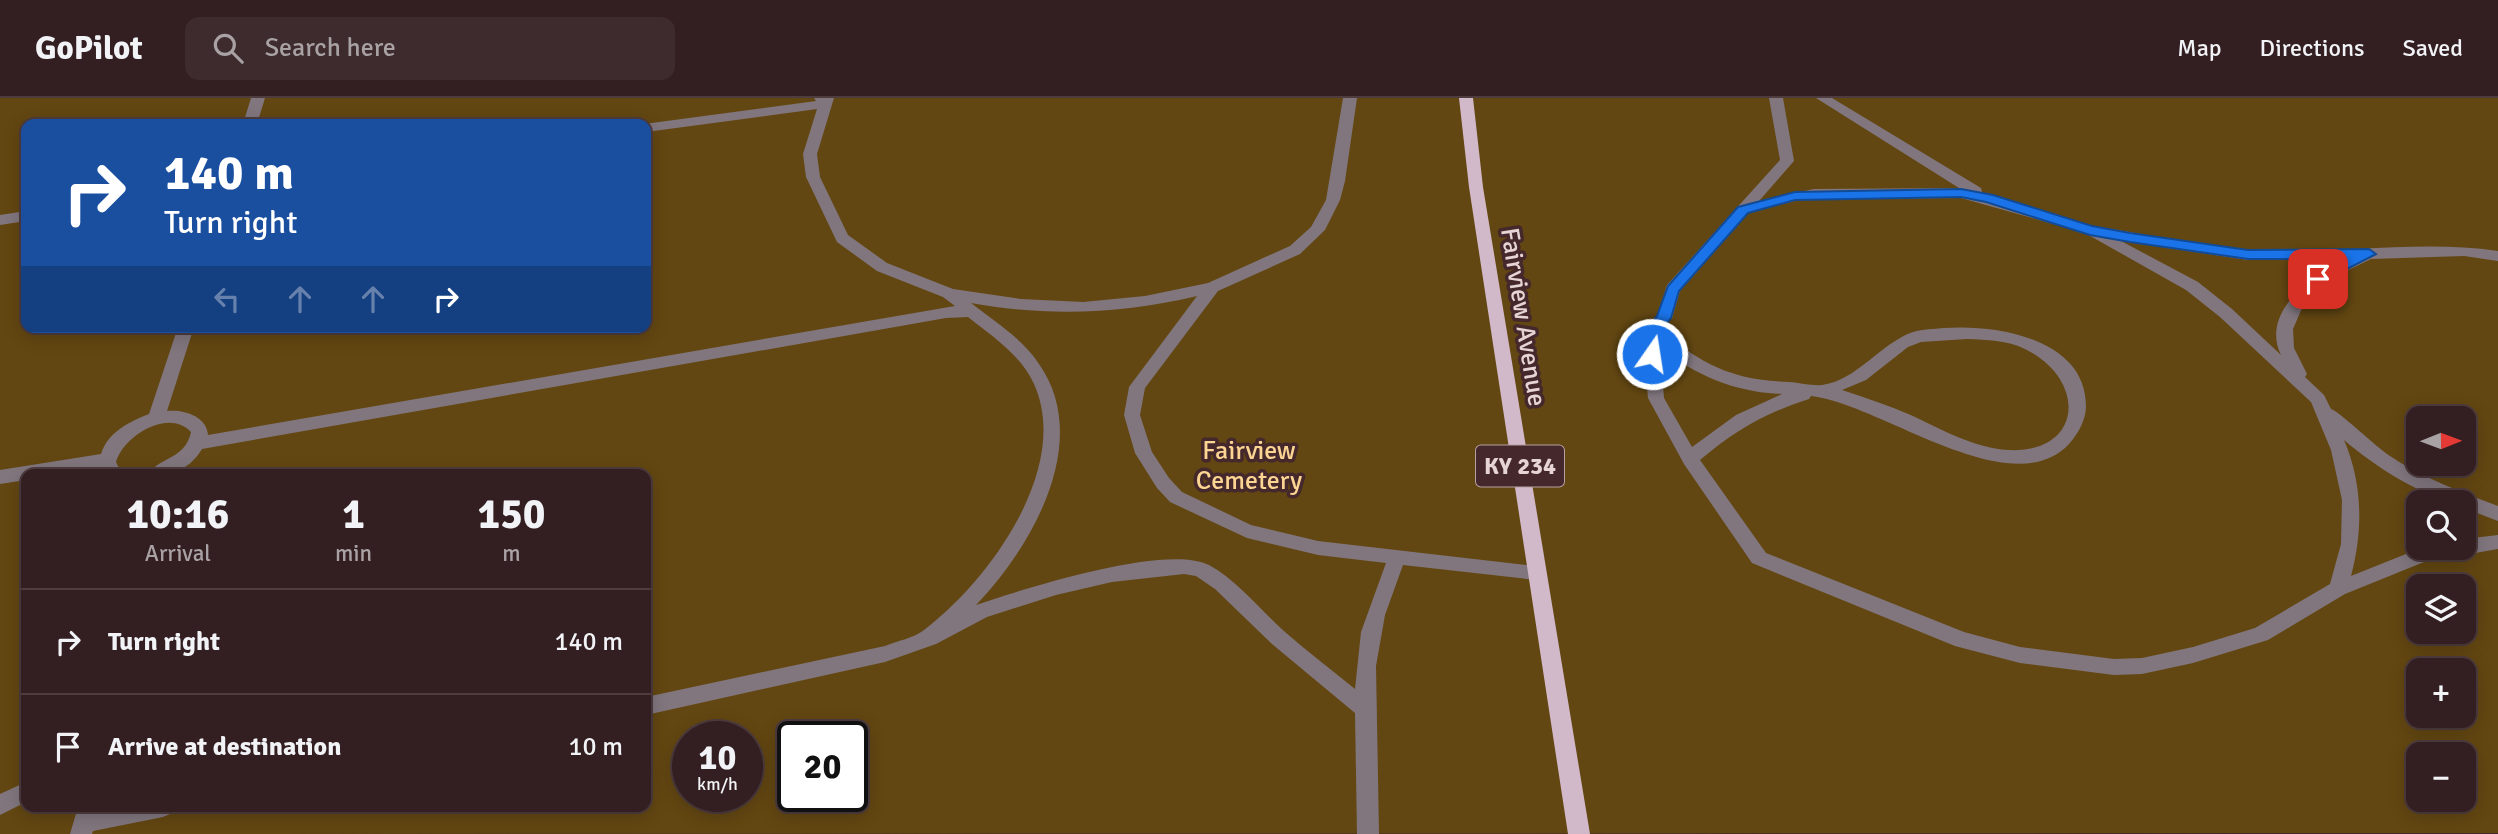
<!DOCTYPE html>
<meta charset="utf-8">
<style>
:root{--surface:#331e21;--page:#3e2b2e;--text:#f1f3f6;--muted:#a9a2a5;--line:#4e3c3f}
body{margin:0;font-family:Signika,sans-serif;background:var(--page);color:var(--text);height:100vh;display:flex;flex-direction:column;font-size:26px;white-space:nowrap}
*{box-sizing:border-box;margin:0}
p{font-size:23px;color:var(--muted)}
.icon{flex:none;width:38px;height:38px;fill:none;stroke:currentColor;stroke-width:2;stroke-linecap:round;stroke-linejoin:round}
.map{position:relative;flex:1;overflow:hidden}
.details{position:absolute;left:21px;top:371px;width:630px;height:343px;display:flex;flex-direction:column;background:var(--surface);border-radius:14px;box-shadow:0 4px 18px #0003,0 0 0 2px var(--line)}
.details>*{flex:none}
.banner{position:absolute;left:21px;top:21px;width:630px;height:214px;border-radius:14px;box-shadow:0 4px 18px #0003,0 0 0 2px var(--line);background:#1a4fa0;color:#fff;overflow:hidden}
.needle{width:46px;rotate:89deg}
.controls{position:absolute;left:2406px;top:308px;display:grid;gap:14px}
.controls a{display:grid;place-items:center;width:70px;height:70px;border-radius:14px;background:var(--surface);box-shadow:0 4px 18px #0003,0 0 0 2px var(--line);font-size:35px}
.speed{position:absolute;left:672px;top:623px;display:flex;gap:14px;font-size:35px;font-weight:700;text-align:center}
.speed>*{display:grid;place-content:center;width:91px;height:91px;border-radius:50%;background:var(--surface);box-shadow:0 4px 18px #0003,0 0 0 2px var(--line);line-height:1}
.speed small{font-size:18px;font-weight:400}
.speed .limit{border:4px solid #111;border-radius:10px;background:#fff;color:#111}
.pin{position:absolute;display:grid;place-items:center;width:60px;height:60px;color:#fff;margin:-30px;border-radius:14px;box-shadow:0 4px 10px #0006}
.me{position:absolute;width:77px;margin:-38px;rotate:13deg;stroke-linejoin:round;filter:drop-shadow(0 0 5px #0008)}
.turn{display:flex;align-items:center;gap:24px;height:147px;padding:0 28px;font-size:32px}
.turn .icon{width:91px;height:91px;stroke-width:2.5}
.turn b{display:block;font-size:49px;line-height:60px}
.lanes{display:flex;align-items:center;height:66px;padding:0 28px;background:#0003;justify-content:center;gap:35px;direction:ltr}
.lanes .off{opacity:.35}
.eta{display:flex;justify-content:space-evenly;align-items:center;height:119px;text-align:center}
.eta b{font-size:42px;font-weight:700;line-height:49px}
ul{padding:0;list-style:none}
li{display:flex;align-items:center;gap:21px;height:105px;padding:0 28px;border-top:2px solid var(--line)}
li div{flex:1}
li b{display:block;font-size:26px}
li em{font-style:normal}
header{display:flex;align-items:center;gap:42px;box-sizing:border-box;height:98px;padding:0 35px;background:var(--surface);border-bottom:2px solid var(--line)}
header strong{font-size:33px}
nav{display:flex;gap:38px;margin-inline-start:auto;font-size:24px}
.search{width:490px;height:63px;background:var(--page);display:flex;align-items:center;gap:18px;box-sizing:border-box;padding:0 24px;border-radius:14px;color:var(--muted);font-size:26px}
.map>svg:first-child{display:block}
</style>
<header>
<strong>GoPilot</strong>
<div class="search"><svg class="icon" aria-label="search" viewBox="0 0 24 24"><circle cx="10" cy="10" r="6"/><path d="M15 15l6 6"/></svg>Search here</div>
<nav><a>Map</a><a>Directions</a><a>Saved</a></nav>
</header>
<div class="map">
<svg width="2498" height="736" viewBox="0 0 2498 736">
<rect width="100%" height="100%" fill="#44282c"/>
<!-- green -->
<path fill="#634712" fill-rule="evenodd" d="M0 0H2498V735L0 736ZM26 26H646V229H26ZM2418 320H2464V366H2418ZM26 376H646V709H26ZM2418 404H2464V450H2418ZM2418 488H2464V534H2418ZM2418 572H2464V618H2418ZM688 639H747V698H688ZM793 639H852V698H793ZM2418 656H2464V702H2418Z"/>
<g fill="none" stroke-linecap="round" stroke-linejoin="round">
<!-- minor -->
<path fill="#81767e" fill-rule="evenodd" d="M251 0H265L257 26H243Z
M814 0H834L817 56 820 79 848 137 887 165 953 191 1021 201 1083 204 1145 198 1208 185 1290 148 1311 129 1326 102 1343 0H1357L1345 83 1340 102 1325 132 1300 156 1218 193 1145 290 1140 317 1152 354 1169 380 1182 394 1251 427 1318 443 1543 469 1545 474 1543 479 1536 482 1403 467 1385 517 1376 568 1379 736H1357L1355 615 1272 546 1215 491 1196 478 1184 476 1112 484 1056 497 987 519 936 546 885 564 646 617V599L885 548C897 543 914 540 924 532 988 484 1072 370 1034 286 1021 257 992 238 968 219L946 220 202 351C189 372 173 377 149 376 160 358 185 362 191 334 169 310 124 337 116 364L122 376H104L101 370 60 376H26V382L0 386V372L101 356C108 334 129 324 149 316L178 229H194L167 313C183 311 207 318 208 337L955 208 943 199 877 173 837 144 806 79 803 56 817 11 646 34 644 26 816 3ZM1197 198 1129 289 1124 317 1135 355 1157 390 1170 404 1247 440 1318 457 1386 465 1361 534 1355 591C1332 572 1308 554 1285 534 1260 512 1238 483 1209 467 1166 445 1023 491 976 507 1032 449 1093 343 1039 266 1022 240 995 224 971 205 1047 219 1122 216 1197 198Z
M1769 0H1783L1794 63 1759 103 1814 91 1959 90 1816 0H1832L1981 90 1982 94 2105 134 2111 131C2156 138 2203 149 2248 152 2331 158 2415 141 2498 153V163L2464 158 2371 161 2332 180 2305 203 2293 231 2294 250 2307 276 2305 279 2324 297 2331 311C2339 313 2376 349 2390 358 2423 380 2461 394 2498 408V423L2464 410V404C2427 404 2372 366 2344 342 2363 386 2363 433 2351 478L2421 450H2464V441L2498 437V451L2424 464 2345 496 2268 542 2193 565 2142 576 2114 577 2020 565 1955 548 1752 465 1684 366 1648 300 1642 235 1657 218 1667 187 1780 62ZM1961 100 2085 135 2186 192 2220 219 2311 304 2331 352 2342 402 2341 446 2330 486 2255 530 2193 549 2142 560 2114 561 2020 549 1964 534 1766 455 1700 362C1736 332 1765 315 1809 301L1811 298C1879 305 2011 408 2069 346 2078 336 2086 322 2086 308 2086 240 1995 226 1944 230 1934 231 1923 231 1913 234 1881 245 1856 283 1822 287 1812 288 1800 285 1790 284 1731 282 1708 268 1660 234L1672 220 1680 193 1748 115 1795 103 1814 101ZM2121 143 2248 162 2345 161C2312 177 2260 214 2281 257L2232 211 2198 184ZM1967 241C1987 242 2007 242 2025 251 2088 282 2083 356 2008 352 1974 350 1943 332 1913 318 1890 308 1866 300 1842 292L1866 282 1908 249 1921 244ZM1660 250C1698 278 1734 294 1782 296L1736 317 1692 349 1664 300Z
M26 113V123L0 127V117Z
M26 684V704L0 717V696Z
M78 709H98V713L117 709H174L170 716 163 719 93 733 92 736H70Z"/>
<!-- major -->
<path fill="#d2b9ca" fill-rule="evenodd" d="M1459 0H1473L1483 89 1590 736H1568L1469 89Z"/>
</g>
<!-- route -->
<path fill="#1a73e8" stroke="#114b97" stroke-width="2" d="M1961 91 1993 97 2092 128 2130 135 2248 152 2369 151 2376 156 2318 186 2313 184V178L2347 161H2248L2130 144 2090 137 1986 104 1961 99 1795 102 1748 115 1679 193 1671 220 1658 236 1657 260 1652 262 1645 256 1643 235 1657 218 1668 188 1738 109 1795 94Z"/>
<g text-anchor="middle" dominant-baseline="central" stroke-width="7" stroke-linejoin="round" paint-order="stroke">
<!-- shield labels -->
<rect fill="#44282c" stroke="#b6a0a2" stroke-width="2" x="1476" y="347.5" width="88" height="41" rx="5"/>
<g font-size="24" font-weight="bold" fill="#e7d4d5">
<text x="1520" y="368">KY 234</text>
</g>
<!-- street labels -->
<g font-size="26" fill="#e7d4d5" stroke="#44282c">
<text transform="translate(1523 219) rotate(81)">Fairview Avenue</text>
</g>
<!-- park labels -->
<g font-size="26" fill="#fdd593" stroke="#44282c">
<text x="1249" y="353">Fairview<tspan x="1249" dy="30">Cemetery</tspan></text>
</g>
</g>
</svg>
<div class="controls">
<a><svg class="needle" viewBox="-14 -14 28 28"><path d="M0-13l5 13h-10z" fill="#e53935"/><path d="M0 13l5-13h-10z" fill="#a9a2a5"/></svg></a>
<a><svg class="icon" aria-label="search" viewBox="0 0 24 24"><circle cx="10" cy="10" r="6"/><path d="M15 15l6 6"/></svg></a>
<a><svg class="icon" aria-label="layers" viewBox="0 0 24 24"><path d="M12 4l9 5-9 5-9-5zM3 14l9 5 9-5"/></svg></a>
<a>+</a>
<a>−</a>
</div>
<div class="speed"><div>10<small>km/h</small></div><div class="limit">20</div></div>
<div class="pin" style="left:2318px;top:181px;background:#d93025"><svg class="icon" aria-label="arrive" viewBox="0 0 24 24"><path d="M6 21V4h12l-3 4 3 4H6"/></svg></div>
<svg class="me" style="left:1652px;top:256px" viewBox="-20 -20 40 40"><circle r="17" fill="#1a73e8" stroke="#fff" stroke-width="3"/><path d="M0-11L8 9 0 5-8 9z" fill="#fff"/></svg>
<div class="banner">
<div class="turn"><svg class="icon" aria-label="right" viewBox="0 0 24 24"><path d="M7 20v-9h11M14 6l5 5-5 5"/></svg><div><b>140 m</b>Turn right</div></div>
<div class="lanes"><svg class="icon off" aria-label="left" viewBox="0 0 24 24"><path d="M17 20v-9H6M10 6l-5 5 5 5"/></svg><svg class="icon off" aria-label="ahead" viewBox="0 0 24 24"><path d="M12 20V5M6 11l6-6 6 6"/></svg><svg class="icon off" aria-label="ahead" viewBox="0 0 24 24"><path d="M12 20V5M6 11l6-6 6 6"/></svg><svg class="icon" aria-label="right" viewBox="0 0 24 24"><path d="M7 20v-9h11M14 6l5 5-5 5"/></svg></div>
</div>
<section class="details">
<div class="eta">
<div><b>10:16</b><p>Arrival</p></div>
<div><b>1</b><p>min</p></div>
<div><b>150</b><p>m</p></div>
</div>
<ul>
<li><svg class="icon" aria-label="right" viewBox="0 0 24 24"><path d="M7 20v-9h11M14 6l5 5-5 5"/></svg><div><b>Turn right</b></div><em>140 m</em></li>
<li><svg class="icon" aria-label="arrive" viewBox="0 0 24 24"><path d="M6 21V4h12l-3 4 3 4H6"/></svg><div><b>Arrive at destination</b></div><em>10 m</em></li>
</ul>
</section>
</div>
